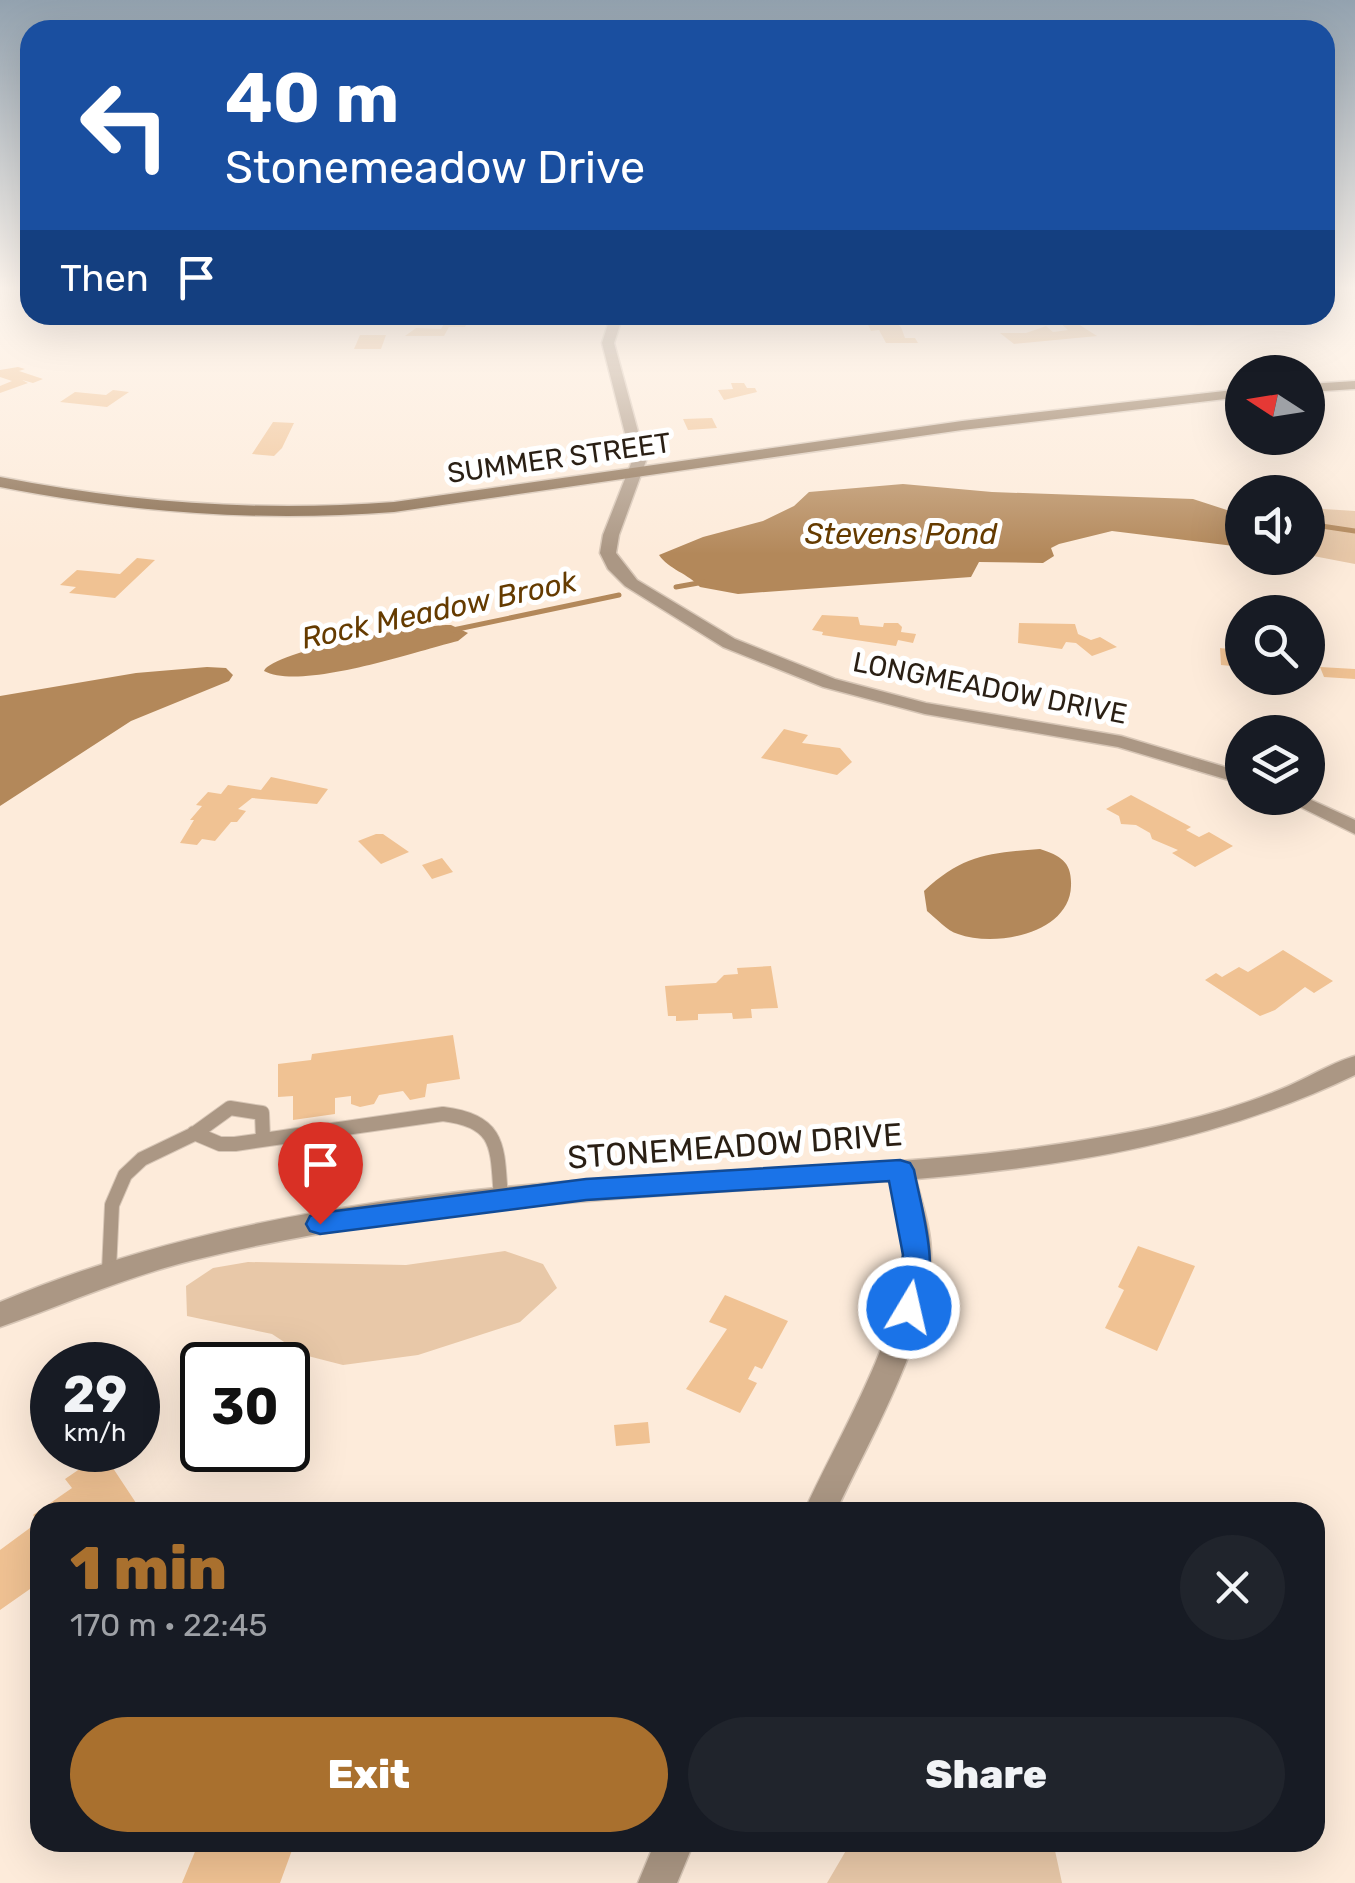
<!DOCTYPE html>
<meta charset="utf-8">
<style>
:root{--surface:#171b24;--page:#20242c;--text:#f1f3f6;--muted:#9ea1a6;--accent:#a9702e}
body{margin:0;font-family:Rubik,sans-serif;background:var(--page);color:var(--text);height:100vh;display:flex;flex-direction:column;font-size:38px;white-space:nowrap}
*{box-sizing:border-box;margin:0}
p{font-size:32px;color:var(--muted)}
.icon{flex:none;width:55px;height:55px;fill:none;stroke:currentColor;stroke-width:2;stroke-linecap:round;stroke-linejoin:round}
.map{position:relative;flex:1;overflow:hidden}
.panel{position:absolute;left:30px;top:1502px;width:1295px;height:350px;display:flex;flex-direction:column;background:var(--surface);border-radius:30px;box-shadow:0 10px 40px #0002}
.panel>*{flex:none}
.guide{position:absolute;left:20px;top:20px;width:1315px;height:305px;border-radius:30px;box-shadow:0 10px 40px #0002;background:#1a4fa0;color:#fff;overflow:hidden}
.needle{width:65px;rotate:282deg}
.controls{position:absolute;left:1225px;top:355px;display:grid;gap:20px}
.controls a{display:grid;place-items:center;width:100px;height:100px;border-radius:50%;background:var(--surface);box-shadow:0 10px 40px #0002;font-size:50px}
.speed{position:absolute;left:30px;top:1342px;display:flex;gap:20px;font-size:50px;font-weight:700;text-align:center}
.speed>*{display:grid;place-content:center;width:130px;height:130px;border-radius:50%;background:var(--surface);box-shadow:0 10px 40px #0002;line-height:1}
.speed small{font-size:25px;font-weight:400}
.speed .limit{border:5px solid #111;border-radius:15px;background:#fff;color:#111}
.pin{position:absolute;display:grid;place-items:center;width:85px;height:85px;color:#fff;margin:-102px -42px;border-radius:50% 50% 50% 0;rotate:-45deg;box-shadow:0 0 10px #0007}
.pin .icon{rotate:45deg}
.me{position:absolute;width:110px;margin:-55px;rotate:9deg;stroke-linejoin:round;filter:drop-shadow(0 0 8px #0008)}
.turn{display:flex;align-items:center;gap:35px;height:210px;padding:0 40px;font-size:45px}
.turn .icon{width:130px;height:130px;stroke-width:2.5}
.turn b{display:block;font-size:70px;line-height:85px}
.then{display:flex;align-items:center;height:95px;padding:0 40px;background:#0003;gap:20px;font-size:38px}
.round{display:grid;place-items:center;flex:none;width:105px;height:105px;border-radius:52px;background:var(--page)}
.headline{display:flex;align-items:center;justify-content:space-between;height:170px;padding:0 40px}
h1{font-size:60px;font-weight:800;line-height:75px;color:var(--accent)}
.primary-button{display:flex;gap:20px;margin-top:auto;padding:20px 40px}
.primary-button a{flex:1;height:115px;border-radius:60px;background:var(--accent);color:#fff;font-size:40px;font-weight:800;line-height:115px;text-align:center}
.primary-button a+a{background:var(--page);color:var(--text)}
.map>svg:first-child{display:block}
</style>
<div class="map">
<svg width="1355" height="1883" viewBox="0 0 1355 1883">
<rect width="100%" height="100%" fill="#fdebda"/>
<!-- green -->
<path fill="#e8c8a8" d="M1308 508 1355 511V564L1308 555Z
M505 1251 543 1264 557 1288 520 1322 418 1355 343 1365 304 1355 272 1334 187 1316 186 1286 213 1268 248 1262 406 1265Z
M851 1842 1049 1843 1054 1846 1062 1883H827Z"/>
<!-- water -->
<path fill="#b3885a" d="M903 484 992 492 1193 499 1233 512 1242 526V547L1112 531 1059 544 1051 548 1054 556 1043 563 979 562 971 577 738 594 700 587C689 574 668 569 659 555L703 537 763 521 794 506 809 492Z
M451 625 468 633 458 641C417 651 301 691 264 671 274 650 422 624 451 625Z
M207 667 226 668 233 675 229 681 131 721 0 806V696L136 673Z
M1040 849C1061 856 1072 862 1071 886 1070 933 996 948 958 934 947 931 936 918 927 911L924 891C963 855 988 853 1040 849Z"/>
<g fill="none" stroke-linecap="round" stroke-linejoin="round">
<!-- stream -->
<path stroke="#b3885a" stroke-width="5" d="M1308 524 1355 531
M676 587 704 582
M453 630 619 595"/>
</g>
<!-- building -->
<path fill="#f0c293" d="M873 315H887L901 327 905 338H915L918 343H886L879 330 871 331 867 323H877Z
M1172 315H1256L1264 316 1263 322 1220 319 1222 323H1214L1217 325 1199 326 1177 324 1168 317H1175Z
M1072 320 1097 336 1014 344 1000 333H1026L1046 326 1053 332 1068 330 1058 321Z
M445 322 467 323 465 327H449L444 336H405L416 328 441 329Z
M360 335H386L381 349H354Z
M18 367 25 369 19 371 43 379 33 383 22 380 28 383 0 393V386L12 381 0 377V370Z
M731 383H744L747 388H755L757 392 724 400 718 390 733 389Z
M113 390 129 392 107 407 60 402 75 392 106 395Z
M712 418 717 428 688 430 683 419Z
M273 422 294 423 282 448 274 456 252 454Z
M137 558 155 560 115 598 69 593 76 587 60 585 77 570 120 574Z
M822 615 858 617 860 625 883 627 884 623H898L902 627 901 632 916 634 913 643 898 640 896 646 822 635 823 632 812 630Z
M1019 623 1075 624 1078 634 1091 640 1100 637 1117 647 1092 656 1076 643 1066 642 1062 649 1018 643Z
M1238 644 1242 645V667L1221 665 1220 648 1238 650Z
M1320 667 1355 669V679L1324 677Z
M784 729 808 735 802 743 840 748 852 762 837 775 761 758Z
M271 777 328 789 317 804 252 798 238 809 246 811 237 822H231L215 841 202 839 197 845 180 843 194 820H190L202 806 196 805 208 792 221 794 228 785 261 790Z
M1131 795 1191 827 1186 830 1199 837 1209 832 1233 846 1195 867 1172 853 1178 850 1152 839 1150 833 1136 825 1121 824 1119 816 1106 809Z
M376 834H383L409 852 381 864 358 841Z
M442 858 453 872 432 879 422 865Z
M1283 950 1333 981 1314 993 1305 987 1275 1010 1260 1016 1205 980 1216 973 1222 977 1239 967 1248 972Z
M771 966 778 1008 751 1009 752 1018 733 1019 732 1013 698 1014V1020L676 1021V1016H668L665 986 716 983 724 975 738 974 737 968Z
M453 1035 460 1079 427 1084 425 1097 410 1100 403 1091 379 1095 374 1104 360 1107 351 1104V1096L335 1098V1114L293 1120V1096L278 1097V1064L311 1060 312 1054Z
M1138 1246 1195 1266 1157 1351 1105 1328 1124 1290 1118 1287Z
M725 1295 788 1321 762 1369 755 1366 748 1379 757 1383 740 1413 686 1389 727 1329 709 1322Z
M648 1422 650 1443 616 1446 614 1425Z
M103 1453 142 1512H40V1582L0 1610V1550L38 1522 33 1515 72 1488 65 1479Z
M199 1842H295L280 1883H182Z"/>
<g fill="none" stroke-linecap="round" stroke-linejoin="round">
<!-- service casing -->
<g stroke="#d7c6b6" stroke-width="16">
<path id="service" d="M194 1133 220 1144H235L443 1114C502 1121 497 1149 501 1199
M109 1270 112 1205 125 1175 142 1159 194 1134 230 1108 262 1113 263 1139"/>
</g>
<!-- minor casing -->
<g stroke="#d7c6b6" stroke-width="3">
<path id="minor" d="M611 315H623L614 343 646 461 619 535 616 553 637 580 735 639 835 679 926 703 1121 736 1242 772V784L1118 747 925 714 823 687 723 647 625 586 608 569 600 553 603 535 632 461 602 343Z
M1282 798H1307L1355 820V834Z
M1355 1056V1075C1215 1142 1069 1166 916 1179 922 1204 931 1229 931 1254 930 1339 870 1437 836 1512H804C837 1438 904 1332 903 1250 902 1227 895 1204 890 1181 658 1196 421 1204 194 1260 125 1277 66 1304 0 1327V1302C220 1209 467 1186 704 1172 823 1165 941 1162 1059 1144 1133 1133 1209 1119 1279 1090 1305 1080 1328 1064 1355 1056Z
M655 1842H694L677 1883H638Z"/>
</g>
<!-- secondary casing -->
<g stroke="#d7c6b6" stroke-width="3">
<path id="secondary" d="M1355 381V389L1308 392V384Z
M1242 389V397L962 430 394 512C260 522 131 513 0 487V477C131 503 260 512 394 502L962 421Z"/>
</g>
<!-- service -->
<use href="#service" stroke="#ab9784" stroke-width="14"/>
<!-- minor -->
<use href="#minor" fill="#ab9784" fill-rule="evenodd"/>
<!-- secondary -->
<use href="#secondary" fill="#896d50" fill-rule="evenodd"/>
</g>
<!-- sky -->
<linearGradient id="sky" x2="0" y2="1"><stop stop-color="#93a2af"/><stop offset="0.52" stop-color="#fef6ee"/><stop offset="1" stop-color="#fef6ee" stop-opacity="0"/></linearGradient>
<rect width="1355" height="554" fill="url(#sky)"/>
<!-- route -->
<path fill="#1a73e8" stroke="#114b97" stroke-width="2.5" d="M900 1160 910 1163 914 1170C923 1216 942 1272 919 1317L909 1320 899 1317 894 1308 903 1255 889 1181 586 1200 320 1234 310 1231 306 1224 310 1216 320 1213 586 1179Z"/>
<g text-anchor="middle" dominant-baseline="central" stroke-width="10" stroke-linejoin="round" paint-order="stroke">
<!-- far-street labels -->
<g font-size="28" fill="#2a1f14" stroke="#fff">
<text transform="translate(559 458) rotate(-8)">SUMMER STREET</text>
<text transform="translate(990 688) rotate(11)">LONGMEADOW DRIVE</text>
</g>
<!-- far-water labels -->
<g font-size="30" font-style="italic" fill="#653b00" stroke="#fff">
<text x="901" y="534">Stevens Pond</text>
<text transform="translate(439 610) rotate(-12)">Rock Meadow Brook</text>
</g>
<!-- street labels -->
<g font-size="32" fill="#2a1f14" stroke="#fff">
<text transform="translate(735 1146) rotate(-4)">STONEMEADOW DRIVE</text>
</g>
</g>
</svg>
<div class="controls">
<a><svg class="needle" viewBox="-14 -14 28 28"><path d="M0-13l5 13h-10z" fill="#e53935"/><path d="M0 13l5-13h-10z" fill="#9ea1a6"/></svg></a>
<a><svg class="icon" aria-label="sound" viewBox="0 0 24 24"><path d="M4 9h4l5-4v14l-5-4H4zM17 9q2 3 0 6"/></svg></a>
<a><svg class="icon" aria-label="search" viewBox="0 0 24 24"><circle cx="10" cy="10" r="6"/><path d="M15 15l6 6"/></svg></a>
<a><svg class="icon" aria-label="layers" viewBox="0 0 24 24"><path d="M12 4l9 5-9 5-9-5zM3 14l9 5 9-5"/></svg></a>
</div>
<div class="speed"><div>29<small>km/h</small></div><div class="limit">30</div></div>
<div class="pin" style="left:320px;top:1224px;background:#d93025"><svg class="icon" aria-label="arrive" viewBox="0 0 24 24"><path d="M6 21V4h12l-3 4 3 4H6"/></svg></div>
<svg class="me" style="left:909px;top:1308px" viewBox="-20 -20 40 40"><circle r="17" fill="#1a73e8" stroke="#fff" stroke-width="3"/><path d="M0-11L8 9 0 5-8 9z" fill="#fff"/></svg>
<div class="guide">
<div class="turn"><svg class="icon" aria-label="left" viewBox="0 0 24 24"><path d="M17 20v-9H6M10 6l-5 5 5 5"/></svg><div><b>40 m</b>Stonemeadow Drive</div></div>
<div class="then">Then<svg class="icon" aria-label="arrive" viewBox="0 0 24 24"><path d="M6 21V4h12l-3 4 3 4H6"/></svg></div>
</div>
<section class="panel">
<div class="headline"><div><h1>1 min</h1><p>170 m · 22:45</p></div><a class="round"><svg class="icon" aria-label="close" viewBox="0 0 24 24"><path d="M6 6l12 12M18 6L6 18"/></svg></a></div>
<div class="primary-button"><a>Exit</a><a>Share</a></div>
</section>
</div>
